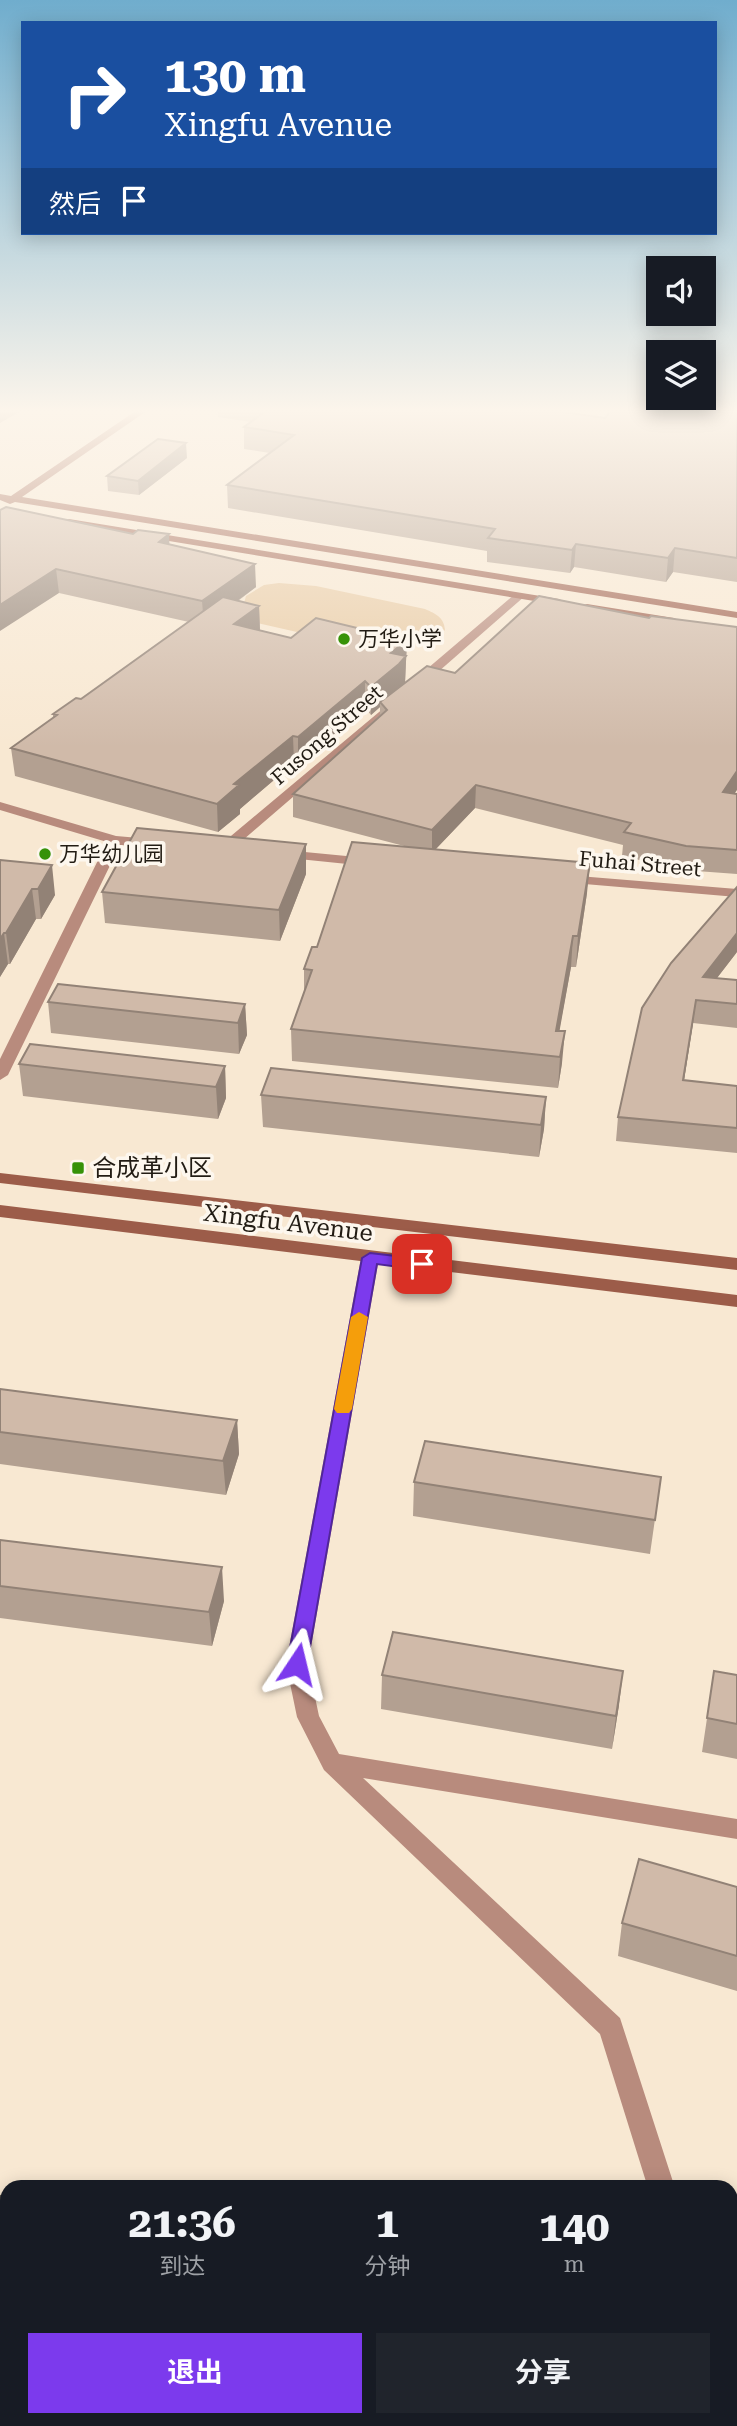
<!DOCTYPE html>
<html lang="zh">
<meta charset="utf-8">
<style>
:root{--surface:#171b24;--page:#20242c;--text:#f1f3f6;--muted:#9ea1a6;--accent:#7c3aed}
body{margin:0;font-family:"Roboto Serif","Noto Sans SC",serif;background:var(--page);color:var(--text);height:100vh;display:flex;flex-direction:column;font-size:26px;white-space:nowrap}
*{box-sizing:border-box;margin:0}
p{font-size:23px;color:var(--muted)}
.icon{flex:none;width:38px;height:38px;fill:none;stroke:currentColor;stroke-width:2;stroke-linecap:round;stroke-linejoin:round}
.map{position:relative;flex:1;overflow:hidden}
.sheet{position:absolute;left:0px;top:2180px;width:738px;height:247px;display:flex;flex-direction:column;background:var(--surface);border-radius:21px 21px 0 0;box-shadow:0 4px 18px #0003}
.sheet>*{flex:none}
.hud{position:absolute;left:21px;top:21px;width:696px;height:214px;border-radius:0px;box-shadow:0 4px 18px #0003;background:#1a4fa0;color:#fff;overflow:hidden}
.fabs{position:absolute;left:646px;top:256px;display:grid;gap:14px}
.fabs a{display:grid;place-items:center;width:70px;height:70px;border-radius:0px;background:var(--surface);box-shadow:0 4px 18px #0003;font-size:35px}
.pin{position:absolute;display:grid;place-items:center;width:60px;height:60px;color:#fff;margin:-30px;border-radius:14px;box-shadow:0 4px 10px #0006}
.me{position:absolute;width:77px;margin:-38px;rotate:10deg;stroke-linejoin:round;filter:drop-shadow(0 0 5px #0008)}
.turn{display:flex;align-items:center;gap:24px;height:147px;padding:0 28px;font-size:32px}
.turn .icon{width:91px;height:91px;stroke-width:2.5}
.turn b{display:block;font-size:49px;line-height:60px}
.then{display:flex;align-items:center;height:66px;padding:0 28px;background:#0003;gap:14px;font-size:26px}
.eta{display:flex;justify-content:space-evenly;align-items:center;height:119px;text-align:center}
.eta b{font-size:42px;font-weight:700;line-height:49px}
.primary-button{display:flex;gap:14px;margin-top:auto;padding:14px 28px}
.primary-button a{flex:1;height:80px;border-radius:0px;background:var(--accent);color:#fff;font-size:28px;font-weight:700;line-height:80px;text-align:center}
.primary-button a+a{background:var(--page);color:var(--text)}
.map>svg:first-child{display:block}
</style>
<div class="map">
<svg width="737" height="2426" viewBox="0 0 737 2426">
<rect width="100%" height="100%" fill="#f8e8d2"/>
<!-- green -->
<path fill="#e8caa3" d="M279 583 316 586 425 609C436 614 444 617 445 630 424 653 403 638 385 652L231 617 243 607 246 596 264 585Z"/>
<g fill="none" stroke-linecap="round" stroke-linejoin="round">
<!-- street -->
<path fill="#b88b7d" fill-rule="evenodd" d="M515 594 525 596 422 686H414V680Z
M397 697 403 701 401 704 229 852H219V846Z
M0 802 116 836 151 839 158 843 151 847 120 845 8 1075 0 1080V1059L107 842 0 810Z
M284 850 367 858 374 862 367 866 279 857V851Z
M566 875 737 889V897L561 882V876Z
M370 1252 379 1258 308 1664 319 1716 339 1754 737 1819V1839L363 1778 620 2018 675 2188H648L600 2034 324 1770 297 1717 286 1664 361 1258Z
M732 2393 737 2395V2426H722L721 2420H732Z"/>
<!-- secondary -->
<path fill="#9c5c49" fill-rule="evenodd" d="M140 408H151L22 497 737 612V618L15 502 10 504 0 500V494L11 496Z
M69 519 559 599 565 602 559 605 65 524V520Z
M587 604 674 618 680 621 674 624 583 609V605Z
M0 1173 737 1258V1270L0 1183Z
M0 1205 737 1295V1307L0 1217Z"/>
<!-- rail -->
<path stroke="#61584c" stroke-width="8" d="M0 2199 7 2206
M0 2235 7 2242
M0 2289 7 2297
M0 2338 7 2346
M74 2420 78 2426
M121 2420 126 2426
M167 2420 173 2426
M213 2420 218 2426"/>
</g>
<!-- wall -->
<path fill="#b3a091" d="M218 408H535L605 418 737 408V582L673 572 666 582 574 567 570 573 487 562V551L228 508 227 485 270 453 244 449V427L251 422 218 417Z
M187 458 139 495 108 491 107 476Z
M6 507 170 545 256 587 238 601 259 606 260 630 291 638 407 640 405 683 737 794V874L683 870 622 856 623 845 475 808 435 850 587 893 576 967H571L559 1031 562 1063 558 1088 292 1061 291 1029 304 992V969L317 947 408 847 293 817V794L380 715V707L371 715 365 708 298 765 294 763 240 809V814L218 832 15 776 11 748 53 718V714L81 699 189 622 59 593Z
M306 844V874L280 941 105 923 102 892Z
M0 860 55 895 41 919H36L10 964H8L0 977Z
M737 952 717 978 737 980V1028L693 1023 684 1081 737 1086V1153L616 1141 618 1117 642 1008Z
M48 1002 245 1004 247 1035 239 1054 51 1033Z
M19 1064 225 1066 226 1098 218 1119 23 1096Z
M261 1095 546 1097 544 1129 539 1157 263 1127Z
M0 1389 237 1420 239 1454 226 1495 0 1464Z
M661 1477 650 1554 413 1516 414 1482Z
M0 1540 224 1601 212 1646 0 1618Z
M714 1671 737 1675V1759L702 1752Z
M382 1675 619 1705 612 1749 381 1709Z
M737 1887V1991L618 1956 622 1923Z"/>
<!-- shaded-wall -->
<path fill="#928276" d="M0 408H26L0 423Z
M186 443 187 458 139 495 138 481Z
M169 534 170 558 159 542Z
M576 544 574 567 570 573 572 550Z
M675 548 673 572 666 582 668 558Z
M255 564 256 587 204 625 202 601Z
M56 569 59 593 0 631V605Z
M259 606 260 632 234 624Z
M407 640 405 683 380 702V707L371 715V687L391 653Z
M365 681V708L298 765V737Z
M293 736 294 763 240 809V814L218 832 217 804 234 784Z
M737 771V790L720 815 723 792Z
M476 785 475 808 432 853V830Z
M306 844V874L280 941 279 910Z
M590 863 587 893 576 967 578 936Z
M52 865 55 895 41 919 38 889Z
M32 889 36 919 10 964 6 933Z
M4 933 8 964 0 977V939Z
M737 933V952L700 1000 703 977Z
M573 936 571 967 555 1056 556 1031Z
M696 1000 693 1023 680 1105 683 1080Z
M245 1004 247 1035 239 1054 238 1023Z
M565 1031 562 1063 558 1088 560 1057Z
M225 1066 226 1098 218 1119 216 1087Z
M546 1097 544 1129 539 1157 541 1125Z
M237 1420 239 1454 226 1495 223 1461Z
M222 1567 224 1601 212 1646 209 1612Z
M623 1671 619 1705 612 1749 616 1716Z"/>
<!-- building -->
<path fill="#d0baa9" stroke="#928276" stroke-width="2" d="M270 408H535L605 418 613 408H737V558L675 548 668 558 576 544 572 550 488 538 495 529 227 485 294 435 244 427Z
M158 439 186 443 138 481 107 476Z
M6 507 133 534 138 530 169 534 159 542 255 564 202 601 56 569 0 605V510Z
M539 596 649 618 651 616 737 627V771L723 792 737 794V850L686 846 624 832 631 823 476 785 432 830 293 794 387 710 380 702 427 666 455 673Z
M223 597 259 606 234 624 291 638 316 618 407 640 391 653 406 656 399 664 371 687 365 681 298 737 293 736 234 784 239 785 217 804 11 748 57 715 53 714 76 698 81 699Z
M137 828 306 844 279 910 102 892Z
M352 842 590 863 578 936H573L556 1031H565L560 1057 291 1029 312 970 304 969 312 947H317Z
M0 860 52 865 38 889H32L6 933H4L0 939Z
M737 887V933L703 977 737 980V1004L696 1000 683 1080 737 1086V1128L618 1117 642 1008 671 963Z
M58 984 245 1004 238 1023 48 1002Z
M30 1044 225 1066 216 1087 19 1064Z
M271 1068 546 1097 541 1125 261 1095Z
M0 1389 237 1420 223 1461 0 1432Z
M425 1441 661 1477 655 1520 414 1482Z
M0 1540 222 1567 209 1612 0 1586Z
M393 1632 623 1671 616 1716 382 1675Z
M714 1671 737 1675V1724L707 1718Z
M639 1859 737 1887V1956L622 1923Z"/>
<!-- sky -->
<linearGradient id="sky" x2="0" y2="1"><stop stop-color="#70adcd"/><stop offset="0.55" stop-color="#fcf5eb"/><stop offset="1" stop-color="#fcf5eb" stop-opacity="0"/></linearGradient>
<rect width="737" height="747" fill="url(#sky)"/>
<!-- route -->
<path fill="#7c3aed" stroke="#51269a" stroke-width="2" d="M370 1253 422 1259 431 1264 422 1270 377 1264 307 1664 304 1670 297 1672 290 1670 287 1664 362 1258Z"/>
<!-- slow -->
<path fill="#f59e0b" d="M359 1312 368 1317 352 1409 349 1413H337L334 1409 351 1317Z"/>
<!-- markers -->
<g fill="#369208" stroke="#fdf7ee" stroke-width="2.5">
<circle cx="344" cy="639" r="7"/>
<circle cx="45" cy="854" r="7"/>
<rect x="71" y="1161" width="14" height="14" rx="3.5"/>
</g>
<g text-anchor="middle" dominant-baseline="central" stroke-width="7" stroke-linejoin="round" paint-order="stroke">
<!-- far-poi labels -->
<g font-size="21" fill="#221c14" stroke="#fdf7ee" text-anchor="start">
<text x="358" y="639">万华小学</text>
<text x="59" y="854">万华幼儿园</text>
</g>
<!-- far-street labels -->
<g font-size="21" fill="#221c14" stroke="#fdf7ee">
<text transform="translate(327 735) rotate(-41)">Fusong Street</text>
<text transform="translate(640 864) rotate(5)">Fuhai Street</text>
</g>
<!-- poi labels -->
<g font-size="24" fill="#221c14" stroke="#fdf7ee" text-anchor="start">
<text x="92" y="1168">合成革小区</text>
</g>
<!-- street labels -->
<g font-size="24" fill="#221c14" stroke="#fdf7ee">
<text transform="translate(288 1223) rotate(7)">Xingfu Avenue</text>
</g>
</g>
</svg>
<div class="fabs">
<a><svg class="icon" aria-label="sound" viewBox="0 0 24 24"><path d="M4 9h4l5-4v14l-5-4H4zM17 9q2 3 0 6"/></svg></a>
<a><svg class="icon" aria-label="layers" viewBox="0 0 24 24"><path d="M12 4l9 5-9 5-9-5zM3 14l9 5 9-5"/></svg></a>
</div>
<div class="pin" style="left:422px;top:1264px;background:#d93025"><svg class="icon" aria-label="arrive" viewBox="0 0 24 24"><path d="M6 21V4h12l-3 4 3 4H6"/></svg></div>
<svg class="me" style="left:297px;top:1664px" viewBox="-20 -20 40 40"><path d="M0-17L14 15 0 8-14 15z" fill="#7c3aed" stroke="#fff" stroke-width="4"/></svg>
<div class="hud">
<div class="turn"><svg class="icon" aria-label="right" viewBox="0 0 24 24"><path d="M7 20v-9h11M14 6l5 5-5 5"/></svg><div><b>130 m</b>Xingfu Avenue</div></div>
<div class="then">然后<svg class="icon" aria-label="arrive" viewBox="0 0 24 24"><path d="M6 21V4h12l-3 4 3 4H6"/></svg></div>
</div>
<section class="sheet">
<div class="eta">
<div><b>21:36</b><p>到达</p></div>
<div><b>1</b><p>分钟</p></div>
<div><b>140</b><p>m</p></div>
</div>
<div class="primary-button"><a>退出</a><a>分享</a></div>
</section>
</div>
